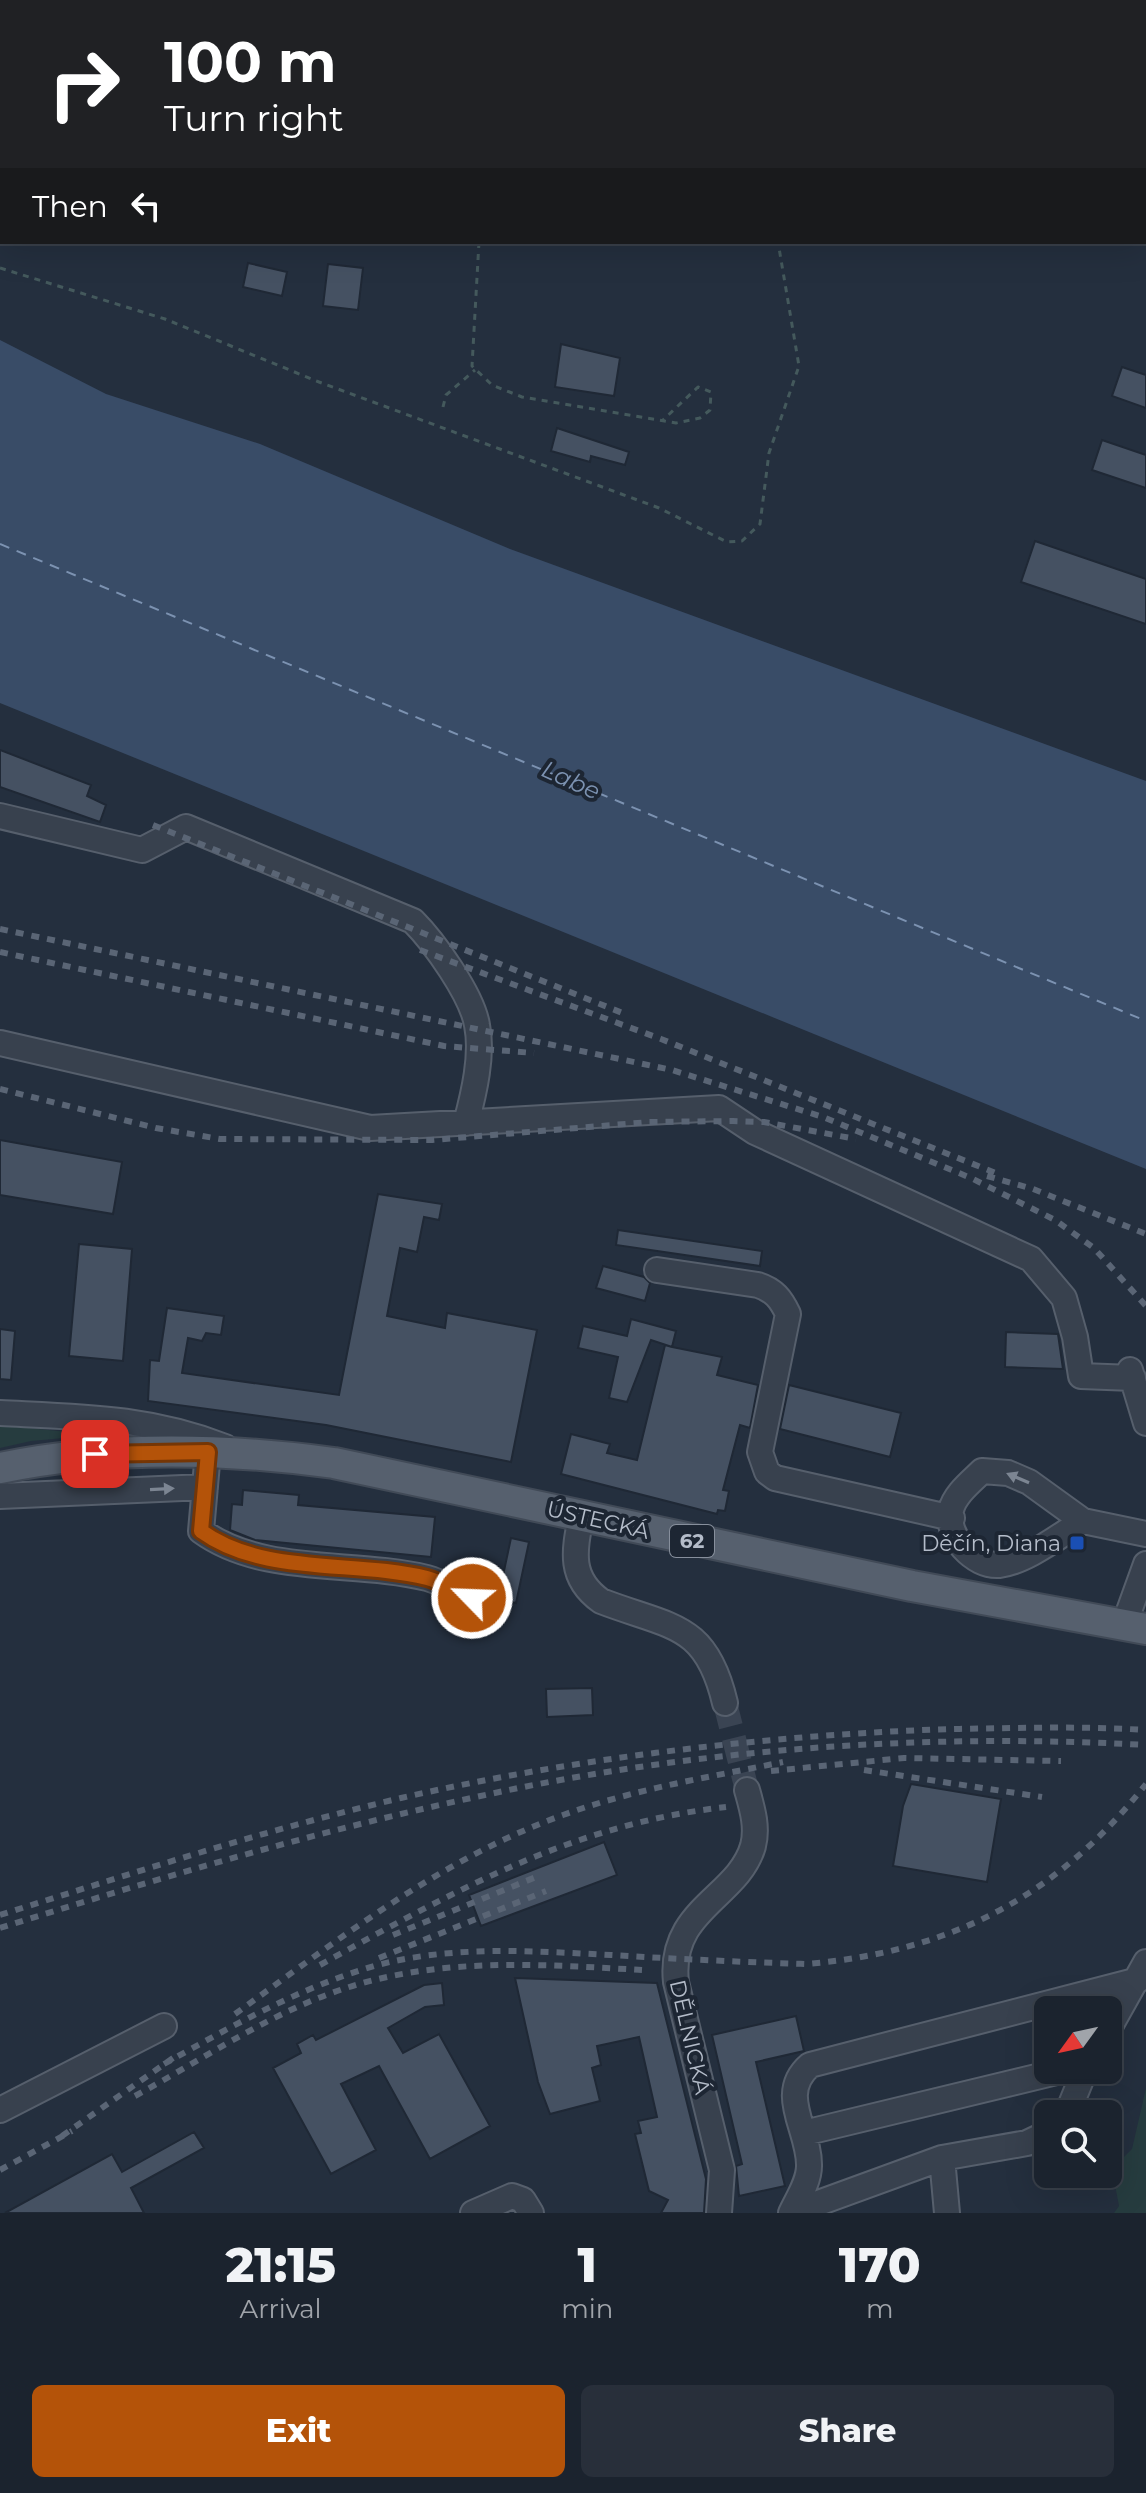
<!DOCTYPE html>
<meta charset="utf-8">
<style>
:root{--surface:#1b232e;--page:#282f3a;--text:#f1f3f6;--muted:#a0a4aa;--line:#39404a;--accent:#b45309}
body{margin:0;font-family:Montserrat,sans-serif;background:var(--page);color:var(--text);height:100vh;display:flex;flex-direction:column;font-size:30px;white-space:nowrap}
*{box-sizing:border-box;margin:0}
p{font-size:26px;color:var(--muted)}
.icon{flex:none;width:44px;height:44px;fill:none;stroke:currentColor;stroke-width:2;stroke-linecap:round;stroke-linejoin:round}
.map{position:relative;height:2213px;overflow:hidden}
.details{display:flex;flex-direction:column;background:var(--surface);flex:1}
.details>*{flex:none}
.hud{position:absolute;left:0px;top:0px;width:1146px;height:244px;box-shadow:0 8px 32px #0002,0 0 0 2px var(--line);background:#202124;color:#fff;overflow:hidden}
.needle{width:52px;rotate:237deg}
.fabs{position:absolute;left:1034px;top:1996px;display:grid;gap:16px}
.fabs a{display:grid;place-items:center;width:88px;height:88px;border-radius:12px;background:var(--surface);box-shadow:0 8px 32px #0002,0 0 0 2px var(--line);font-size:40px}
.pin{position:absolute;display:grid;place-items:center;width:68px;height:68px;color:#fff;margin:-34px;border-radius:16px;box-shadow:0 4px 12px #0006}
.me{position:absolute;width:88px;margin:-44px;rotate:294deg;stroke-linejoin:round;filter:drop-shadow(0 0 6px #0008)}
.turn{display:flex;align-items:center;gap:28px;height:168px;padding:0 32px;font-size:36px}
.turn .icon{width:104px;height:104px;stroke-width:2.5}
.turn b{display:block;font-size:56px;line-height:68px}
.then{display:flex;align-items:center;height:76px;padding:0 32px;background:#0003;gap:16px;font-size:30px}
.eta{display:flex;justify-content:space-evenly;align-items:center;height:136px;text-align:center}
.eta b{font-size:48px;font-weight:800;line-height:56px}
.button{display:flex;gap:16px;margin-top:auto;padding:16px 32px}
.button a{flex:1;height:92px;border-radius:12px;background:var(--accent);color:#fff;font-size:32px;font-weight:800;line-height:92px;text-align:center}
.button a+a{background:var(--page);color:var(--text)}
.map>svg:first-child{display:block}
</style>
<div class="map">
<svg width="1146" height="2213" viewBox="0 0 1146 2213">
<rect width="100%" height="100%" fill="#242f3e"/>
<!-- green -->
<path fill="#263c3f" d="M0 1425 97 1435 31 1441 0 1448Z
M1146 2088V2213H1114L1119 2206 1112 2169 1132 2149Z"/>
<!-- water -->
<path fill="#394c67" d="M0 340 106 394 260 444 510 549 1146 781V1169L0 703Z"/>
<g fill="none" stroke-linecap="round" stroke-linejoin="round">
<!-- ferry -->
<path stroke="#7c92b1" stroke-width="2" stroke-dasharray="10 8" stroke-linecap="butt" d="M0 544 1146 1021"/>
</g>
<!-- building -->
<path fill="#455162" stroke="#1f2835" stroke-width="2" d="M248 263 287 272 282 296 243 287Z
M328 264 363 268 358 310 323 306Z
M561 344 620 358 614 396 555 387Z
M1122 367 1146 375V408L1112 396Z
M557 428 629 452 625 465 591 456 590 462 551 451Z
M1102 440 1146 455V488L1092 470Z
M1035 541 1146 579V624L1021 582Z
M0 750 91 785 87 796 106 805 100 822 0 787Z
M0 1140 122 1162 113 1214 0 1195Z
M378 1194 442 1204 439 1220 424 1217 417 1252 400 1248 387 1316 445 1328 447 1313 537 1330 511 1462 326 1425 148 1401 150 1360 159 1361 167 1308 224 1316 221 1335 206 1333 202 1341 188 1338 182 1373 339 1395Z
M618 1230 762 1251 760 1266 616 1245Z
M79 1244 132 1249 123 1361 69 1356Z
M603 1266 644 1277 650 1283 645 1301 596 1288Z
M631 1319 676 1331 672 1347 722 1357 717 1375 758 1385 750 1428 740 1425 723 1490 729 1491 725 1511 718 1510 717 1514 561 1474 571 1434 610 1444 607 1453 637 1460 665 1345 672 1347 651 1340 627 1402 609 1398 618 1357 578 1348 583 1326 627 1336Z
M0 1329 15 1331 11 1380 0 1379Z
M1006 1332 1058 1334 1063 1369 1005 1367Z
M789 1385 901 1413 890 1457 780 1429Z
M243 1490 299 1495 298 1505 435 1517 431 1557 255 1540 230 1530 232 1504 242 1505Z
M511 1538 529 1542 516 1603 498 1599Z
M592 1688 593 1715 547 1717 546 1689Z
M911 1784 1001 1799 987 1882 893 1866 903 1806Z
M604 1842 617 1875 481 1926 469 1895Z
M515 1978 657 1983 706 2179 704 2213H661L668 2200 649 2191 635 2134 641 2133 638 2121 657 2117 639 2037 597 2046 601 2065 592 2068 600 2101 550 2114 538 2082Z
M442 1983 444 2005 425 2007 388 2028 403 2053 439 2034 490 2126 430 2159 379 2066 341 2084 376 2150 331 2174 273 2068 301 2053 297 2044 313 2035 316 2040 424 1985Z
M796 2016 804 2051 756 2062 785 2186 739 2196 736 2166 742 2164 712 2035Z
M194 2132 204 2148 131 2188 144 2213H5L112 2154 122 2172Z"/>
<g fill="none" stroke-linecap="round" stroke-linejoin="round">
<!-- minor-tunnel -->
<path stroke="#3a4453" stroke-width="24" stroke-dasharray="24 12" stroke-linecap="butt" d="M725 1703 747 1790"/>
<!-- minor casing -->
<g stroke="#565f6c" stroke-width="28">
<path id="minor" d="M0 816 142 850 186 827 413 921C434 942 472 995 477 1025 483 1055 474 1093 466 1123
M0 1043 370 1128 719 1108 755 1132 1031 1259 1064 1298 1075 1337 1081 1376 1133 1378
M657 1270 758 1285C774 1290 781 1299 788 1314L760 1452 767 1472 775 1478 952 1518
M1130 1370 1146 1423
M0 1413C80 1417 149 1417 225 1447
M208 1452 201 1531C263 1576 354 1560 427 1578 442 1582 457 1592 472 1598
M0 1496 205 1487
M581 1517C574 1552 569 1578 601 1601 671 1628 706 1622 725 1703
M1083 1521C1060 1535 1026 1562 999 1565 974 1567 945 1536 951 1510 955 1494 971 1482 982 1471L1008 1473 1029 1482 1083 1521 1146 1534
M1124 1625 1146 1564
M1108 2030 1146 1962
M0 2110 164 2026
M1067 2114 1085 2070
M804 2133 1065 2070
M942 2158 947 2213
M473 2213 512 2196 523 2200 531 2213
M719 2213 722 2170 676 1982C668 1909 738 1898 753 1846 758 1827 752 1808 747 1790
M791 2213C798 2198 809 2182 809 2166 810 2130 776 2094 810 2065L1138 1980
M791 2213 942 2158 1027 2143 1048 2133"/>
</g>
<!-- major casing -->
<g stroke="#414a57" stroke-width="34">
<path id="major" d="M0 1468C110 1445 223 1448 334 1463L912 1586 1146 1629"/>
</g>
<!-- path -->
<path stroke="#44595c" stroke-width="3" stroke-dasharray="6 6" stroke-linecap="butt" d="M493 2 494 0
M1024 2V0
M479 242 472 366 492 385 522 397 676 423 700 418 710 410 711 392 698 387 662 421
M0 268 165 319 319 382 659 508 727 542 742 541 760 524 769 453 799 366 778 242
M443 407 446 395 475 370"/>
<!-- minor -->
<use href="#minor" stroke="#38414e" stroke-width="24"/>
<!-- major -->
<use href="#major" stroke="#56606e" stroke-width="30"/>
<!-- rail -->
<path stroke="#5a6575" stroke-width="6" stroke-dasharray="8 8" stroke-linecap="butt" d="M153 825 625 1014
M0 929 672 1070 823 1117 971 1178 1055 1220 1094 1248 1146 1306
M420 950 661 1039 998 1174
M0 952 444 1046 534 1053
M0 1089 156 1128 220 1139 432 1140 649 1122 733 1121 764 1122 856 1139
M987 1176 1033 1189 1146 1234
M864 1770 1042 1797
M771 1771 904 1758 1061 1761
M0 1915C133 1873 265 1830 401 1798 581 1757 768 1735 952 1729 1017 1728 1082 1726 1146 1730
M0 1928C162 1877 324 1829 490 1794 702 1748 929 1733 1146 1745
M393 1935 541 1875
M379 1958 546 1891
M320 1965C453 1892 572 1824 726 1807
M235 2014C339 1939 441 1859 563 1815 634 1789 710 1777 783 1762
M164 2064C232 2026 299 1988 374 1966 451 1945 532 1951 611 1955 676 1959 741 1962 806 1964 949 1952 1056 1898 1146 1784
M135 2096C198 2062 261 2019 329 1994 430 1956 536 1964 642 1970
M62 2136 173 2058
M0 2170 72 2131"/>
</g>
<!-- one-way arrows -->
<defs><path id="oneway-solid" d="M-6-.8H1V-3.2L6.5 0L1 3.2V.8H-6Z" transform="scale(2)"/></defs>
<g fill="#7c8592">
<use href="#oneway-solid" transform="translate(1018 1478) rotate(-157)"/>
<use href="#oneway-solid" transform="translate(162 1489) rotate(-3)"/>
</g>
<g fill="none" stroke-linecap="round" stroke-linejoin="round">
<!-- route casing -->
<g stroke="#753606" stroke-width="20">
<path id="route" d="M95 1454 208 1452 201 1531C263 1576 354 1560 427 1578 442 1582 457 1592 472 1598"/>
</g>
<!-- route -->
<use href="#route" stroke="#b45309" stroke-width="14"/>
</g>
<!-- markers -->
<rect fill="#1a4fb4" stroke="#1d2633" stroke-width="3" x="1069" y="1535" width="16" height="16" rx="4"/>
<g text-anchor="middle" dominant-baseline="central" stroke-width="8" stroke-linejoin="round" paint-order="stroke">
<!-- shield labels -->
<rect fill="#1d2633" stroke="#878f9c" stroke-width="2" x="670" y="1525" width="44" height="32" rx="6"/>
<g font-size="20" font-weight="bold" fill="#b4bcc9">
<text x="692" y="1541">62</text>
</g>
<!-- street labels -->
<g font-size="22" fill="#b4bcc9" stroke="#1d2633">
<text transform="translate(598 1520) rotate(13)">ÚSTECKÁ</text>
<text transform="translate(690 2037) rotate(77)">DĚLNICKÁ</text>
</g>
<!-- poi labels -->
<g font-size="22" fill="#b4bcc9" stroke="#1d2633" text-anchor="end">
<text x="1061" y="1543">Děčín, Diana</text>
</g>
<!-- water labels -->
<g font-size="24" font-style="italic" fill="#7c92b1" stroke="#1d2633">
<text transform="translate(571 780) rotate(24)">Labe</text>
</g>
</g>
</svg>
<div class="fabs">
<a><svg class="needle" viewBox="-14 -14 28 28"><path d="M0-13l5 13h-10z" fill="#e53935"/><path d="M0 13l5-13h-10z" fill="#a0a4aa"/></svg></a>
<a><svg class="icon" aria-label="search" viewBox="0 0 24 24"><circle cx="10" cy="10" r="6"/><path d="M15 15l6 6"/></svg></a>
</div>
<div class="pin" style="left:95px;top:1454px;background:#d93025"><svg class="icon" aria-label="arrive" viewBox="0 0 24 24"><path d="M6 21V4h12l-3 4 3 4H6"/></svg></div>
<svg class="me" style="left:472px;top:1598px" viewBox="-20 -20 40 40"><circle r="17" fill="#b45309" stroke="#fff" stroke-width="3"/><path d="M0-11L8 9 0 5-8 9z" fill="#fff"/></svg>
<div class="hud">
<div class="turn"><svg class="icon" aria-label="right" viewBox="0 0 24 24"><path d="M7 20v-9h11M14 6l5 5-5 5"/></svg><div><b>100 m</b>Turn right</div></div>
<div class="then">Then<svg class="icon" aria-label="left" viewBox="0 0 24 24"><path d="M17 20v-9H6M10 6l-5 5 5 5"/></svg></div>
</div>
</div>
<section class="details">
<div class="eta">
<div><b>21:15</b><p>Arrival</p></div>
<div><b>1</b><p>min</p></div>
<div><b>170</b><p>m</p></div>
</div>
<div class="button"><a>Exit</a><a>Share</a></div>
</section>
